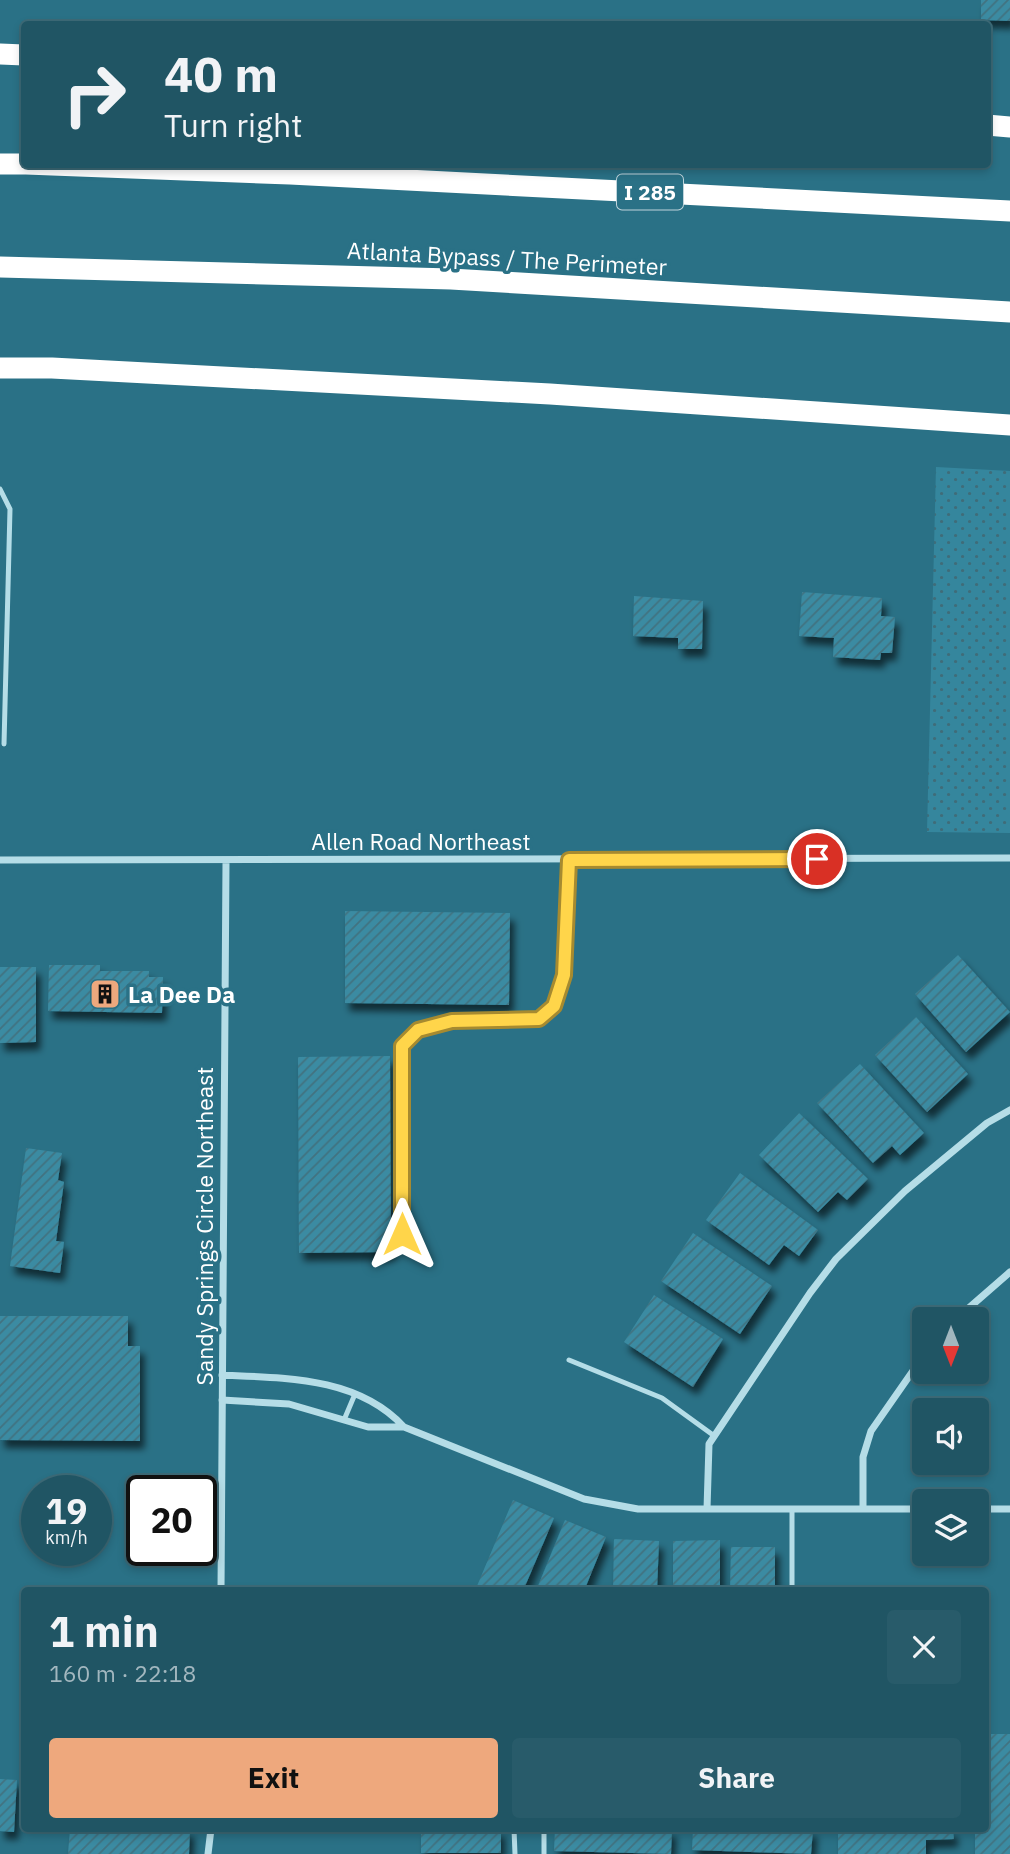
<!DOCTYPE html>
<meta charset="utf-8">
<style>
:root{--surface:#205564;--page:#285b6a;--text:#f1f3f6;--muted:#a2b7bf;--line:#3d6b78;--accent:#eea87d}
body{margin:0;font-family:"IBM Plex Sans",sans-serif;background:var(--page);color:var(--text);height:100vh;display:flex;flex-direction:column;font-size:26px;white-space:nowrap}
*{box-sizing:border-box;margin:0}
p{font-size:23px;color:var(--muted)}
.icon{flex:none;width:38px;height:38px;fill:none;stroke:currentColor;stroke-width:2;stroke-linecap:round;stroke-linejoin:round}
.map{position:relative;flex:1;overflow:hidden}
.details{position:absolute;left:21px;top:1587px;width:968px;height:245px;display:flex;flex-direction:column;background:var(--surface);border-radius:7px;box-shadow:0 4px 10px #0003,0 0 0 2px var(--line)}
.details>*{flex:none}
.hud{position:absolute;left:21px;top:21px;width:970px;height:147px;border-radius:7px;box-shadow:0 4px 10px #0003,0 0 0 2px var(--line);background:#205564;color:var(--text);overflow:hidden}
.needle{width:46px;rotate:180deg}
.controls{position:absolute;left:912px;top:1307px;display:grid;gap:14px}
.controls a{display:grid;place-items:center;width:77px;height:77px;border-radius:7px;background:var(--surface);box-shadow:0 4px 10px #0003,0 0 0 2px var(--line);font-size:35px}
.speed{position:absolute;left:21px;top:1475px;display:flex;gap:14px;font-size:35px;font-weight:700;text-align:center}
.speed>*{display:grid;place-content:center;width:91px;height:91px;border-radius:50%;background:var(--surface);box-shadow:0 4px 10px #0003,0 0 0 2px var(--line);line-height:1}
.speed small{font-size:18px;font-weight:400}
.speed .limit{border:4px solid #111;border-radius:10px;background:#fff;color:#111}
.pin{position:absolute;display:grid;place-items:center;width:60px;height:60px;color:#fff;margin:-30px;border:4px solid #fff;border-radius:50%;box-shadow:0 2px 7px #0007}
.me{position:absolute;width:77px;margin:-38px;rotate:0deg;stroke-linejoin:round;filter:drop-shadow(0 0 5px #0008)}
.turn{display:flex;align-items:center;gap:24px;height:147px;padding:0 28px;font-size:32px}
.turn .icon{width:91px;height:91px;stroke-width:2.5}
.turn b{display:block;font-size:49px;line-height:60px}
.round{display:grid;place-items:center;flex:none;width:74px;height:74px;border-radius:7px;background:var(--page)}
.summary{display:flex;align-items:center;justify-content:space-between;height:119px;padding:0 28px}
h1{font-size:42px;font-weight:700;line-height:52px}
.primary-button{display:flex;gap:14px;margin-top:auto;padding:14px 28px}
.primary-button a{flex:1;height:80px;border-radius:7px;background:var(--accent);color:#111;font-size:28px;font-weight:700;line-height:80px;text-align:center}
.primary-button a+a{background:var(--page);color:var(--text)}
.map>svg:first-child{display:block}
</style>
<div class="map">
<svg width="1010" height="1854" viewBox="0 0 1010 1854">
<defs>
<pattern id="park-dots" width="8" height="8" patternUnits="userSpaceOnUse" patternTransform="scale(1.75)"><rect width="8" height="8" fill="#35869d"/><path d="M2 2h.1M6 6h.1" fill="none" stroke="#3f6c79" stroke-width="1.8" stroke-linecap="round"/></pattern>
<pattern id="building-hatch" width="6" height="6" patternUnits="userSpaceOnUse" patternTransform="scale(1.75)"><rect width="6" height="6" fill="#3b8ba2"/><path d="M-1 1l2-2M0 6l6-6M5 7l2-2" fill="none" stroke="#427280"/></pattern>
<filter id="shadow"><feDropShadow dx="4.5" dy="8" stdDeviation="3.5" flood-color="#0009"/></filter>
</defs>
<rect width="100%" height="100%" fill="#2a7186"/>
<!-- park -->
<path fill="url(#park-dots)" d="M936 467 1010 471V833L927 832Z"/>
<!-- building -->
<path fill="url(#building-hatch)" filter="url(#shadow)" d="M981 0H1010V21L981 20Z
M802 592 882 598 881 616 895 617 892 653H881L880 660 833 657 834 638 799 636Z
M634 596 703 601 702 649H678V638L633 636Z
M345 911 510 913 509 1005 345 1003Z
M958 955 1010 1012 966 1052 915 994Z
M49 965H100V971H149V977H163L162 1013 48 1011Z
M0 967H36V1042L0 1043Z
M916 1017 968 1074 927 1112 875 1055Z
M390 1056 391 1252 299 1253 298 1057Z
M860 1064 924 1133 900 1155 892 1146 873 1163 817 1103Z
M799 1113 868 1179 847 1200 838 1192 818 1212 759 1155Z
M26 1148 62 1153 58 1180 64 1182 56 1241 64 1242 60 1273 10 1266Z
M740 1173 818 1230 799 1256 784 1245 769 1265 706 1220Z
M693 1233 772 1286 740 1334 661 1281Z
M654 1295 723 1339 693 1387 624 1342Z
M0 1316H128V1346H140V1441L0 1440Z
M513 1500 554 1518 523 1591H488L477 1586Z
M565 1520 606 1537 584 1591H536Z
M614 1539 659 1541 657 1591H613Z
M720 1540V1591H673V1541Z
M731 1547H775V1591H730Z
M985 1734H1010V1854H975V1829H985Z
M0 1779 17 1780 14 1832 0 1831Z
M70 1829H190L189 1854H68Z
M421 1829H501V1853H421Z
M555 1829H672L671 1854 554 1851Z
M693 1829H813L811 1854 692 1850Z
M838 1829H953L954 1839 926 1840V1854H838Z"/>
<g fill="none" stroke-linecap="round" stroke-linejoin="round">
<!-- service -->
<path stroke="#b5dde7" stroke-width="5" d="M0 489 10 509 4 744
M402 1234V1046L418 1030 452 1022 539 1019 554 1006 564 975 569 860
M569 1360 662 1398 713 1435
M344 1420 355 1394
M792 1509V1591
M514 1829 515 1854
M544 1854V1829"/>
<!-- minor -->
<path stroke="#b5dde7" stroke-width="7" d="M0 860 1010 858
M955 1320 1010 1272
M222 1375C286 1378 358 1377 404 1427L584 1499 638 1509H924
M222 1400 289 1404 368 1427H404
M707 1509 709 1444 810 1293 836 1259 905 1191 987 1123 1010 1110
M863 1509V1457L871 1431 924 1355
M976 1509H1010
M221 1591 226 862
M208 1854 211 1829"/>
<!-- motorway -->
<path stroke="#fff" stroke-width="21" d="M0 54 24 55
M987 125 1010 127
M0 164H24
M26 164 290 174 1010 211
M0 267 451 279 1010 312
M0 368H52L550 394 1010 425"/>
</g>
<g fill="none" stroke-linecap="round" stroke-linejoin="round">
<!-- route casing -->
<g stroke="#a68a30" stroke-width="18">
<path id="route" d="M402 1234V1046L418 1030 452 1021 539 1019 554 1006 564 975 569 860 817 859"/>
</g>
<!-- route -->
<use href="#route" stroke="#ffd54a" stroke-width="12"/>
</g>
<!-- icons -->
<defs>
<g id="building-square" transform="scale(1.575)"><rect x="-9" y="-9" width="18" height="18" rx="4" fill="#eea87d" stroke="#2a7186"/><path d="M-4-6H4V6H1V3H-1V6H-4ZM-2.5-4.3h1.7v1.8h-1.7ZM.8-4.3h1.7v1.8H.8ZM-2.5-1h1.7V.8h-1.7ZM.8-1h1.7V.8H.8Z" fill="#111"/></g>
</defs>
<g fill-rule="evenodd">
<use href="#building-square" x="105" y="994"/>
</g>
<g text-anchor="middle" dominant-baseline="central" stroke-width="7" stroke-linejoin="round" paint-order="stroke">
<!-- shield labels -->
<rect fill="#2a7186" stroke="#bfd4db" stroke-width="2" x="617" y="174.5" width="66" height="35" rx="5"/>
<g font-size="21" font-weight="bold" fill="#fff">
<text x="650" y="192">I 285</text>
</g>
<!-- street labels -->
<g font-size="23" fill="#fff" stroke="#2a7186">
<text transform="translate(507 258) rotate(3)">Atlanta Bypass / The Perimeter</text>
<text x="421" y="841">Allen Road Northeast</text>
<text transform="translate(204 1226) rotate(-90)">Sandy Springs Circle Northeast</text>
</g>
<!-- poi labels -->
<g font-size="23" font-weight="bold" fill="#fff" stroke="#2a7186" text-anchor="start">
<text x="128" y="994">La Dee Da</text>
</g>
</g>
</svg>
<div class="controls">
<a><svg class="needle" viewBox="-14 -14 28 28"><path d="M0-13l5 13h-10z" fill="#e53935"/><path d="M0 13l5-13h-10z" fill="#a2b7bf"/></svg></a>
<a><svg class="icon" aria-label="sound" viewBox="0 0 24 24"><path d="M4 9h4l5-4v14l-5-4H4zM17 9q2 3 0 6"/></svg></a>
<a><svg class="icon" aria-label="layers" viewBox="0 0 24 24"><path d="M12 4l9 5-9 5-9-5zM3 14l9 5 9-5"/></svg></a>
</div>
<div class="speed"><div>19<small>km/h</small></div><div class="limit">20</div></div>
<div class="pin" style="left:817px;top:859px;background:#d93025"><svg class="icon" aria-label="arrive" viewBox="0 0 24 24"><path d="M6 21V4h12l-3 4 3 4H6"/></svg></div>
<svg class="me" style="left:402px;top:1234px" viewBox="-20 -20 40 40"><path d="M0-17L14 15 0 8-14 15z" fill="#ffd54a" stroke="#fff" stroke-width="4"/></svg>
<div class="hud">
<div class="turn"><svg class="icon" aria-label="right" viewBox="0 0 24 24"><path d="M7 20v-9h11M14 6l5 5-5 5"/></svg><div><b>40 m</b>Turn right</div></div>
</div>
<section class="details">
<div class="summary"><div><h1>1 min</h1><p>160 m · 22:18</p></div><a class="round"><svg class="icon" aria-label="close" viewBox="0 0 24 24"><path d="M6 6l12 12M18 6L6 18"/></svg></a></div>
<div class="primary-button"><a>Exit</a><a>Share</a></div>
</section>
</div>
